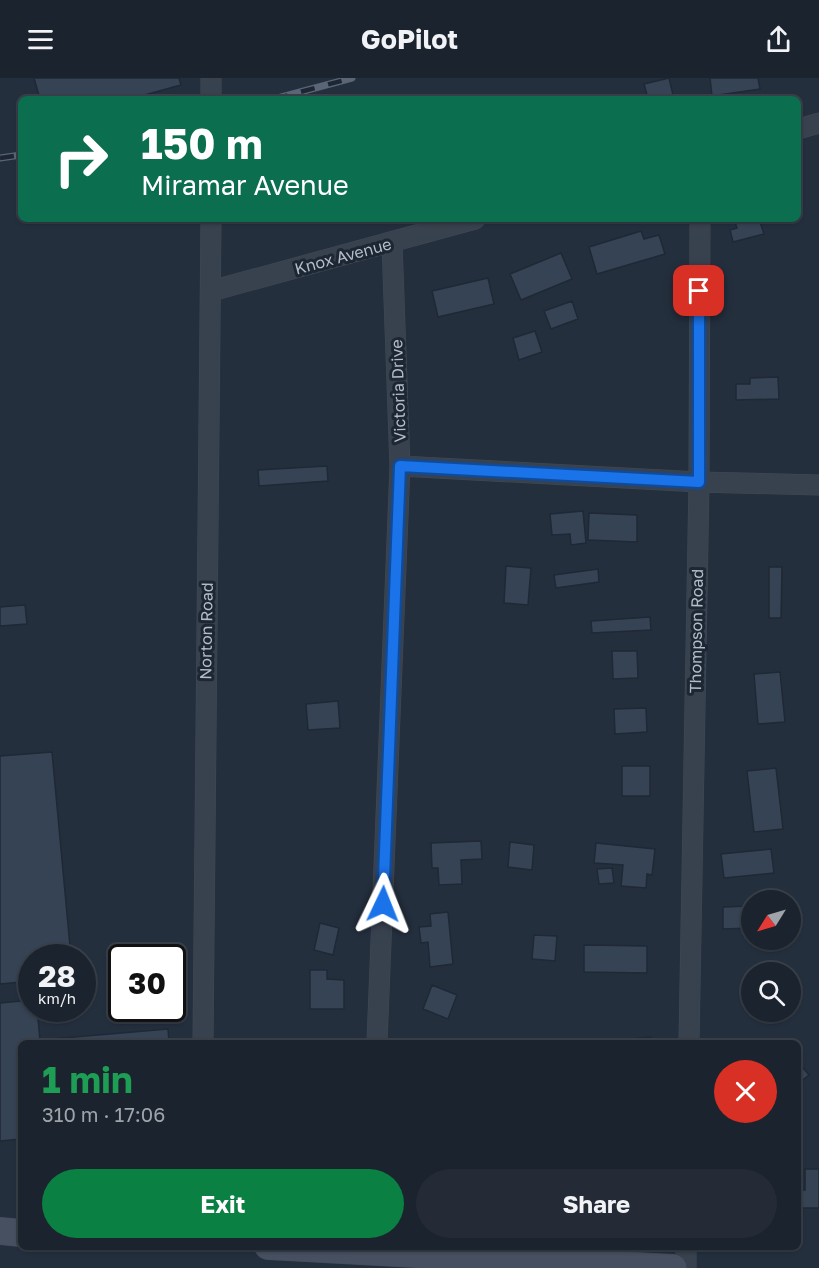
<!DOCTYPE html>
<meta charset="utf-8">
<style>
:root{--surface:#1b232e;--page:#242b36;--text:#f1f3f6;--muted:#a0a4aa;--line:#39404a;--accent:#0b8043}
body{margin:0;font-family:"Golos Text",sans-serif;background:var(--page);color:var(--text);height:100vh;display:flex;flex-direction:column;font-size:22px;white-space:nowrap}
*{box-sizing:border-box;margin:0}
p{font-size:20px;color:var(--muted)}
.icon{flex:none;width:33px;height:33px;fill:none;stroke:currentColor;stroke-width:2;stroke-linecap:round;stroke-linejoin:round}
.map{position:relative;flex:1;overflow:hidden}
.side{position:absolute;left:18px;top:962px;width:783px;height:210px;display:flex;flex-direction:column;background:var(--surface);border-radius:9px;box-shadow:0 2px 4px #0004,0 0 0 2px var(--line)}
.side>*{flex:none}
.guide{position:absolute;left:18px;top:18px;width:783px;height:126px;border-radius:9px;box-shadow:0 2px 4px #0004,0 0 0 2px var(--line);background:#0b6e4f;color:#fff;overflow:hidden}
.needle{width:39px;rotate:233deg}
.tools{position:absolute;left:741px;top:812px;display:grid;gap:12px}
.tools a{display:grid;place-items:center;width:60px;height:60px;border-radius:50%;background:var(--surface);box-shadow:0 2px 4px #0004,0 0 0 2px var(--line);font-size:30px}
.speed{position:absolute;left:18px;top:866px;display:flex;gap:12px;font-size:30px;font-weight:700;text-align:center}
.speed>*{display:grid;place-content:center;width:78px;height:78px;border-radius:50%;background:var(--surface);box-shadow:0 2px 4px #0004,0 0 0 2px var(--line);line-height:1}
.speed small{font-size:15px;font-weight:400}
.speed .limit{border:3px solid #111;border-radius:9px;background:#fff;color:#111}
.pin{position:absolute;display:grid;place-items:center;width:51px;height:51px;color:#fff;margin:-26px;border-radius:12px;box-shadow:0 3px 9px #0006}
.me{position:absolute;width:66px;margin:-33px;rotate:2deg;stroke-linejoin:round;filter:drop-shadow(0 0 4px #0008)}
.turn{display:flex;align-items:center;gap:21px;height:126px;padding:0 24px;font-size:27px}
.turn .icon{width:78px;height:78px;stroke-width:2.5}
.turn b{display:block;font-size:42px;line-height:51px}
.round{display:grid;place-items:center;flex:none;width:63px;height:63px;border-radius:32px;background:var(--page)}
.head{display:flex;align-items:center;justify-content:space-between;height:102px;padding:0 24px}
h1{font-size:36px;font-weight:700;line-height:45px;color:#1e9e55}
.action{display:flex;gap:12px;margin-top:auto;padding:12px 24px}
.action a{flex:1;height:69px;border-radius:36px;background:var(--accent);color:#fff;font-size:24px;font-weight:700;line-height:69px;text-align:center}
.action a+a{background:var(--page);color:var(--text)}
header{display:flex;justify-content:space-between;align-items:center;height:78px;padding:0 24px;background:var(--surface);font-size:27px;font-weight:700}
.map>svg:first-child{display:block}
</style>
<header><svg class="icon" aria-label="menu" viewBox="0 0 24 24"><path d="M4 6h16M4 12h16M4 18h16"/></svg>GoPilot<svg class="icon" aria-label="share" viewBox="0 0 24 24"><path d="M12 15V3M7 8l5-5 5 5M5 13v7h14v-7"/></svg></header>
<div class="map">
<svg width="819" height="1190" viewBox="0 0 819 1190">
<rect width="100%" height="100%" fill="#242f3e"/>
<!-- building -->
<path fill="#364354" stroke="#1f2835" stroke-width="1.5" d="M34 0H179L181 7 130 21H40Z
M669 0 674 21H648L644 6Z
M710 0H758L760 11 712 18Z
M734 141H759L764 156 733 164 730 152 737 150Z
M641 153 644 161 659 157 665 176 597 196 589 169Z
M561 175 572 201 521 222 510 196Z
M488 200 494 226 438 239 432 213Z
M572 223 578 241 551 251 544 233Z
M535 253 542 274 519 282 513 260Z
M778 299 779 321 736 322V306H750V300Z
M327 388 328 403 259 408 258 392Z
M583 433 586 465 571 467 570 456 552 457 550 436Z
M589 435 637 437V464L588 462Z
M506 488 531 490 528 527 504 525Z
M769 489H782L781 540H769Z
M598 491 599 504 556 510 554 497Z
M25 527 27 546 0 548V529Z
M650 539 651 552 592 555 591 543Z
M612 573H637L638 600 613 601Z
M780 594 785 644 758 646 754 596Z
M338 623 340 650 308 652 306 626Z
M646 630 647 654 615 656 614 631Z
M52 674 71 879H32V903L0 906V678Z
M622 688H650V718H622Z
M776 690 783 751 754 754 747 693Z
M481 763 482 781 461 782 462 806 439 807 438 790H432L431 765Z
M510 764 534 767 532 792 508 789Z
M596 765 655 771 652 797 647 796 646 810 621 808 623 787 594 785Z
M771 771 774 795 724 800 721 776Z
M612 790 614 805 599 806 597 791Z
M752 828V850L723 851V829Z
M448 834 453 886 430 889 428 864 421 865 419 849 431 848 430 836Z
M320 845 339 850 333 877 314 872Z
M534 857 557 858 555 883 532 881Z
M584 867 647 868V895L584 894Z
M310 892H327V901L344 902V931H310Z
M432 907 457 917 448 941 423 931Z
M32 922V930H37L40 962 168 951 169 964H21V1061L0 1063V925Z
M651 959 652 964H608V963Z
M798 984 809 997 799 1005 798 1004Z
M805 1091H819V1130H798V1112H805Z"/>
<g fill="none" stroke-linecap="round" stroke-linejoin="round">
<!-- street casing -->
<g stroke="#414a57" stroke-width="21">
<path id="street" d="M211 21V0
M798 51 819 45
M211 213 475 141
M400 388 699 404 819 407
M203 964 211 141
M377 964 400 388 392 165
M689 964 699 404 700 141
M686 1190V1168"/>
</g>
<!-- secondary casing -->
<g stroke="#414a57" stroke-width="28">
<path id="secondary" d="M0 1153 21 1155
M268 1168 673 1190"/>
</g>
<!-- street -->
<use href="#street" stroke="#38414e" stroke-width="20"/>
<!-- secondary -->
<use href="#secondary" stroke="#465061" stroke-width="27"/>
<!-- rail casing -->
<g stroke="#5a6575" stroke-width="7">
<path id="rail" d="M274 21 352 0
M0 80 21 77"/>
</g>
<!-- rail -->
<use href="#rail" stroke="#1d2633" stroke-width="4.5" stroke-dasharray="14" stroke-linecap="butt"/>
</g>
<g fill="none" stroke-linecap="round" stroke-linejoin="round">
<!-- route casing -->
<g stroke="#114b97" stroke-width="15">
<path id="route" d="M383 826 400 388 699 404V213"/>
</g>
<!-- route -->
<use href="#route" stroke="#1a73e8" stroke-width="10"/>
</g>
<g text-anchor="middle" dominant-baseline="central" stroke-width="6" stroke-linejoin="round" paint-order="stroke">
<!-- street labels -->
<g font-size="16" fill="#b4bcc9" stroke="#1d2633">
<text transform="translate(343 178) rotate(-15)">Knox Avenue</text>
<text transform="translate(398 313) rotate(-92)">Victoria Drive</text>
<text transform="translate(206 553) rotate(-89)">Norton Road</text>
<text transform="translate(696 553) rotate(-89)">Thompson Road</text>
</g>
</g>
</svg>
<div class="tools">
<a><svg class="needle" viewBox="-14 -14 28 28"><path d="M0-13l5 13h-10z" fill="#e53935"/><path d="M0 13l5-13h-10z" fill="#a0a4aa"/></svg></a>
<a><svg class="icon" aria-label="search" viewBox="0 0 24 24"><circle cx="10" cy="10" r="6"/><path d="M15 15l6 6"/></svg></a>
</div>
<div class="speed"><div>28<small>km/h</small></div><div class="limit">30</div></div>
<div class="pin" style="left:699px;top:213px;background:#d93025"><svg class="icon" aria-label="arrive" viewBox="0 0 24 24"><path d="M6 21V4h12l-3 4 3 4H6"/></svg></div>
<svg class="me" style="left:383px;top:826px" viewBox="-20 -20 40 40"><path d="M0-17L14 15 0 8-14 15z" fill="#1a73e8" stroke="#fff" stroke-width="4"/></svg>
<div class="guide">
<div class="turn"><svg class="icon" aria-label="right" viewBox="0 0 24 24"><path d="M7 20v-9h11M14 6l5 5-5 5"/></svg><div><b>150 m</b>Miramar Avenue</div></div>
</div>
<section class="side">
<div class="head"><div><h1>1 min</h1><p>310 m · 17:06</p></div><a class="round" style="background:#d93025;color:#fff"><svg class="icon" aria-label="close" viewBox="0 0 24 24"><path d="M6 6l12 12M18 6L6 18"/></svg></a></div>
<div class="action"><a>Exit</a><a>Share</a></div>
</section>
</div>
